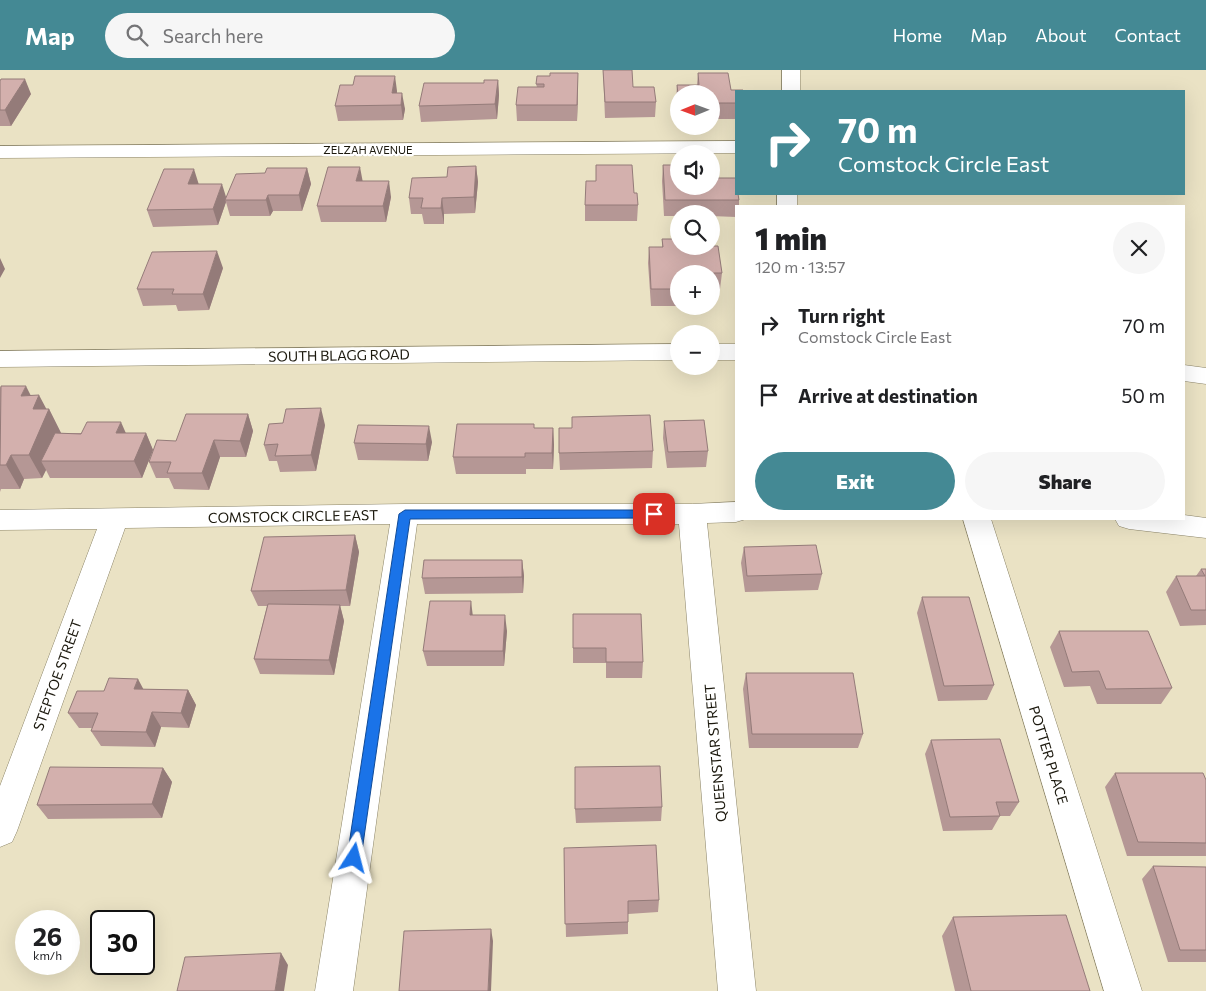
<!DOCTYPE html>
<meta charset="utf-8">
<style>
:root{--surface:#fff;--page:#f6f6f6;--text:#202124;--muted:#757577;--accent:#448994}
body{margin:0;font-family:Commissioner,sans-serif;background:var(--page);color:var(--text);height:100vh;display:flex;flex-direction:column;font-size:19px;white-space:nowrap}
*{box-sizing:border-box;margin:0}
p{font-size:16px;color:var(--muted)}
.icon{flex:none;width:28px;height:28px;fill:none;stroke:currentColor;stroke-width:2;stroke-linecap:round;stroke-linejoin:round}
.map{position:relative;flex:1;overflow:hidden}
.details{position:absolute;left:735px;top:135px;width:450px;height:315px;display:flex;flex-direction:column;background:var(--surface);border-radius:0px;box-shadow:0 5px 20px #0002}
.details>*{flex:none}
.guide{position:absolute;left:735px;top:20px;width:450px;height:105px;border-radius:0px;box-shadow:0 5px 20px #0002;background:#448994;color:#fff;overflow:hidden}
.needle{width:32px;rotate:269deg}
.controls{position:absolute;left:670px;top:15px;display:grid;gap:10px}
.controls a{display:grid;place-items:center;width:50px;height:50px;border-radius:50%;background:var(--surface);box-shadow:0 5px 20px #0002;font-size:25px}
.speed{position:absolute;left:15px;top:840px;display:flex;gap:10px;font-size:25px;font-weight:700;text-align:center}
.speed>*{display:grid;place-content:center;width:65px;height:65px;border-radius:50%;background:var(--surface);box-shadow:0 5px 20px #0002;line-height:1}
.speed small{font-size:12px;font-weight:400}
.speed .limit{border:2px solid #111;border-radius:8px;background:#fff;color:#111}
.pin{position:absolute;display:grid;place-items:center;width:42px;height:42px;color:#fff;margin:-21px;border-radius:10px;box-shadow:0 2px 8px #0006}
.me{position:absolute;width:55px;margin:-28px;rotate:9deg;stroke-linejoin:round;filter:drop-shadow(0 0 4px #0008)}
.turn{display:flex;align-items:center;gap:18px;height:105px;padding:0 20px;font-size:22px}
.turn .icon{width:65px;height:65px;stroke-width:2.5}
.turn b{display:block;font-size:35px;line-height:42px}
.round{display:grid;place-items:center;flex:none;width:52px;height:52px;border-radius:26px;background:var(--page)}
.overview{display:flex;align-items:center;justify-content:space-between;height:85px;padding:0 20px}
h1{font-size:30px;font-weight:800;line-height:38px}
.primary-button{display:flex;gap:10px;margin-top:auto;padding:10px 20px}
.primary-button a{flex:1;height:58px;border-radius:30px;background:var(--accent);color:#fff;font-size:20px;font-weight:800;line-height:58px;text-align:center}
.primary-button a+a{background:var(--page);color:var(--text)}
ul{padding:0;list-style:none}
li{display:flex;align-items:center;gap:15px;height:70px;padding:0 20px}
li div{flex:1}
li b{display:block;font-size:19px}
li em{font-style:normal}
header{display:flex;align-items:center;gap:30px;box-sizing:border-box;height:70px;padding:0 25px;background:var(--accent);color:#fff}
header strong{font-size:24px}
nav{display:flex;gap:28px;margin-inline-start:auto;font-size:18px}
.search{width:350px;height:45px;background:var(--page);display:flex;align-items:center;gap:12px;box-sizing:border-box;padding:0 18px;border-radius:28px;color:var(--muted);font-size:19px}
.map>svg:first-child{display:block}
</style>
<header>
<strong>Map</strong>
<div class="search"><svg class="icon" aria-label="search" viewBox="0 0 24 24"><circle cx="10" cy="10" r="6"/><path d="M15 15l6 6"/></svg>Search here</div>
<nav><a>Home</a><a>Map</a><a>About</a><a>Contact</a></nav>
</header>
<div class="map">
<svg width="1206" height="921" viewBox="0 0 1206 921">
<rect width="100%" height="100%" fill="#eae2c4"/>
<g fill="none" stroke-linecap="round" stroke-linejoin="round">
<!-- street casing -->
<g stroke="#8b8468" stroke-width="1">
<path id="street" d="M782 0H800V21H782Z
M736 71V83L0 88V76Z
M777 124H797V136H777Z
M736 432V449H746L736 452 707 453 756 921H718L679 454H417L353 921H315L390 454 125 458 17 761 12 772 0 777V716L97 459 0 460V440L405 434H692Z
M1184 445 1206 448V468L1129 459 1119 456 1115 449H1184Z
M963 449H991L1142 921H1104Z"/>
</g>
<!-- secondary casing -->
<g stroke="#8b8468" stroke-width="1">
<path id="secondary" d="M679 274V290L0 297V281Z
M711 274H736V290H711Z
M1184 295 1206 298V314L1184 311Z"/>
</g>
<!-- street -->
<use href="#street" fill="#fff" fill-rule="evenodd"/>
<!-- secondary -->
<use href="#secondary" fill="#fff" fill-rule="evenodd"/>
</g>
<!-- wall -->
<path fill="#b59795" d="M603 0 633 17 656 32 655 47 605 48Z
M698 3 731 20 736 21V49H711V24H679V49H678L676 30 677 15H697Z
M550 6 578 19 577 51H517L516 35 537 17 536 14Z
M498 10 499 25 497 49 421 52 419 36 484 13Z
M0 11 31 24 11 56H0Z
M397 21V23L405 39 403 50 338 51 335 36Z
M663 95 679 116 739 130V136H736V147L711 146V144H679V146H664L662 111Z
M476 96 478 112 475 143 444 144V154H424L422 144H411L409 128 447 107Z
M307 98 311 114 302 141H273L270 146H230L226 132 218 155 153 157 147 140 198 114 226 128 265 103Z
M363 111 391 127 386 152H321L317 136Z
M634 123 638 135 637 151H585V135Z
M662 169 722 203 720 219H711V204H679V236H651L648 193 649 177H662Z
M223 198 209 240 178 241 176 235 143 236 137 219Z
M0 317 31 326 46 339H49L61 363H146L153 380 142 408H50L46 400 42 408 24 409 20 419H1L0 422Z
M248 344 253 361 246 387H220L209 420 174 419 169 408H156L149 392 176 371Z
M664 351 708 381 706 397 667 398 663 368Z
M325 355 316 401 280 402 277 391H269L264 375Z
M534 358H553L554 375 553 399H526V404H456L453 387Z
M432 372 428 391 358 390 354 373Z
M653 381 652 398 560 400 559 383Z
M355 465 359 482 350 536H340L344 551 334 605 260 604 254 589 267 536H258L251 521Z
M744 477 822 504 818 520 745 522 741 493Z
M522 490 524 506 523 523 425 524 422 508Z
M1201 499H1206V555L1180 556 1166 522 1176 506H1196Z
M922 527 994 615 987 630 938 631 917 543Z
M573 544 643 592 642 608H606V593H573Z
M473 545 507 561 504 596H427L423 581Z
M1059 561 1172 618 1161 634H1097L1090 616 1064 617 1050 577Z
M746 603 863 664 858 678H749L743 619Z
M144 619 188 620 196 635 189 658 161 657 155 677 101 676 91 661 92 658H79L68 643 104 621Z
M931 670 1019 732 1010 746H1000L992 760 943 761 925 684Z
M163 698 172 712 162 748 48 749 37 735Z
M1115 703 1206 710V786H1127L1105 717Z
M662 737 661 751 576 753 575 739Z
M564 778 659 830 658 842 628 844V864L566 867Z
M1153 796 1206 797V892H1168L1142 809Z
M953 847 1090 921H955L942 866Z"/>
<!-- shaded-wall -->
<path fill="#947b79" d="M578 3V19L577 51V35Z
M395 6 397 21 395 35 392 23Z
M25 9 31 24 11 56 5 40Z
M498 10 499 25 497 49 495 34Z
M402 23 405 39 403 50 401 35Z
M476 96 478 112 475 143 474 127Z
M360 97 363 113 356 111Z
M307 98 311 114 302 141 299 125Z
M194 99 199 115 188 114Z
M389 111 391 127 386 152 383 136Z
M222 114 227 130H225L226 132 218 155 213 139Z
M268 125 273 141 270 146 266 130Z
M442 128 444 144V154L441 138Z
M217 181 223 198 209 240 203 224Z
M0 188 5 199 0 208Z
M26 316 35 334 39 325 48 342 49 339 61 363 49 391H41L46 400 42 408 29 385 21 326Z
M321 338 325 355 316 401 311 385Z
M248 344 253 361 246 387 240 371Z
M121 352 128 368 116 363Z
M429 356 432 372 428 391 426 374Z
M553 358 554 375 553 399 552 383Z
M146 363 153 380 142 408 134 391Z
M214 370 220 387 209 420 202 403Z
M11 385 24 409 20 419 6 395Z
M355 465 359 482 350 536 346 520Z
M522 490 524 506 523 523 522 507Z
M471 531 473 547 470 545Z
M340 535 344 551 334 605 329 590Z
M505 545 507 561 504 596 503 581Z
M138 609 146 624 134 619Z
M188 620 196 635 189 658 181 643Z
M152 642 161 657 155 677 146 662Z
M163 698 172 712 162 748 152 734Z
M491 859 493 871 491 921H488Z
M281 883 288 895 284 921H275Z"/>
<!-- building -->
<path fill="#d3b0ad" stroke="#947b79" d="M603 0H632L633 17H654L656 32H605Z
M550 3H578L577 35H516L518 17H544V14H536L537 6H550Z
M698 3H728L731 20H743V21H736V33H711V24H679V34L677 15H699Z
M355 6H395L392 23H402L401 35 335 36 340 15H353Z
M1 9H25L5 40H0V11Z
M484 10H498L495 34 419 36 424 13H484Z
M596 95H632L634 123H637L638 135H585L586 111H596Z
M663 95H679V116H711V108H736V124H738L739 130H665Z
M476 96 474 127 442 128 441 138H421L423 128H409L412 108 447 107 448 97Z
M328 97H360L356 111H389L383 136H317Z
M267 98H307L299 125H268L266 130H225L236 104 265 103Z
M164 99H194L188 114H222L213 139 147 140Z
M662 169H679V176H718L722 203H682V204H679V219H651L649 177H663Z
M217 181 203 224H172L174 219H137L152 182Z
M1 316H26L21 326 39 325 33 339H49L29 385H11L6 395H0Z
M321 338 311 385 275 386 278 374 264 375 269 354 283 353 286 339Z
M186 344H248L240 371 214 370 202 403H167L171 392H149L157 370 176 371Z
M650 345 653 381 559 383V358H572V347Z
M704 350 708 381 668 382 664 351Z
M87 352H121L116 363H146L134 391H41L55 363 81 364Z
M457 354H534V358H553L552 383H525V387H453Z
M358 355 429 356 426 374 354 373Z
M355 465 346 520 251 521 264 467Z
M816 475 822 504 747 506 744 477Z
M424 490H522V507L422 508Z
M1201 499H1206V540H1191L1176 506H1205Z
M922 527H969L994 615 944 616Z
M430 531H471L470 545H505L503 581H423Z
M268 534 340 535 329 590 254 589Z
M573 544H641L643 592H606V578H573Z
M1059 561H1148L1172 618 1106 619 1099 601 1072 602Z
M746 603H853L863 664H752Z
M109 608 138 609 134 619 188 620 181 643 152 642 146 662 91 661 98 643H68L77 621H104Z
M1000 669 1019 732H996L1000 746 950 747 931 670Z
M660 696 662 737 575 739V697Z
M50 697 163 698 152 734 37 735Z
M1115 703H1203L1206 710V773L1138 772Z
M656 775 659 830 628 831V852L565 854 564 778Z
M1153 796 1206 797V880H1180Z
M1066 845 1090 921H971L953 847Z
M491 859 488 921H399L404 861Z
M281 883 275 921H177L185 887Z"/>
<!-- route -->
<path fill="#1a73e8" stroke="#114b97" d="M405 440H654L660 444 654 448 410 449 361 788 359 792 354 794 349 792 347 788 399 444Z"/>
<g text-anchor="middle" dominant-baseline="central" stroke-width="4.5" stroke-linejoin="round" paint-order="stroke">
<!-- far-street labels -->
<g font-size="11" fill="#1b180d" stroke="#fff">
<text x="368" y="79">ZELZAH AVENUE</text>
</g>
<!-- street labels -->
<g font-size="14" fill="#1b180d" stroke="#fff">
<text transform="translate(339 285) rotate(-1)">SOUTH BLAGG ROAD</text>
<text transform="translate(293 446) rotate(-1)">COMSTOCK CIRCLE EAST</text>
<text transform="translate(57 605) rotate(-70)">STEPTOE STREET</text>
<text transform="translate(715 683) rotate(-95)">QUEENSTAR STREET</text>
<text transform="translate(1049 685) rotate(73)">POTTER PLACE</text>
</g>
</g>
</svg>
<div class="controls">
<a><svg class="needle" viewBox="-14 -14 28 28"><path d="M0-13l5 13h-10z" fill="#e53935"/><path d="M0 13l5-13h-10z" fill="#757577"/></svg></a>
<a><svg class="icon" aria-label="sound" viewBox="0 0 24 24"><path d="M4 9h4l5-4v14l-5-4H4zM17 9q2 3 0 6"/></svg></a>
<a><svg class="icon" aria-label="search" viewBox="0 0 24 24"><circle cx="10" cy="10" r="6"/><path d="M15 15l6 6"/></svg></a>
<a>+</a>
<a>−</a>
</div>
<div class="speed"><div>26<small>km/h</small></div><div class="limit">30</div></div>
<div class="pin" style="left:654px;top:444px;background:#d93025"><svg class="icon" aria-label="arrive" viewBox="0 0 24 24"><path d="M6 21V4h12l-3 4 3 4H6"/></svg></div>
<svg class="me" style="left:354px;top:788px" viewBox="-20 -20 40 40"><path d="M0-17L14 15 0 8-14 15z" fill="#1a73e8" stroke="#fff" stroke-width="4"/></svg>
<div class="guide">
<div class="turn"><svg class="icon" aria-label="right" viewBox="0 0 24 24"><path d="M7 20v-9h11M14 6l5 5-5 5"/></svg><div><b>70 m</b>Comstock Circle East</div></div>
</div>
<section class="details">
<div class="overview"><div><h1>1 min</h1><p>120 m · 13:57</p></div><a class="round"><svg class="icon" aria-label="close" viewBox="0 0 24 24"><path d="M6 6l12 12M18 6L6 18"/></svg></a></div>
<ul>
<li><svg class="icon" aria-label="right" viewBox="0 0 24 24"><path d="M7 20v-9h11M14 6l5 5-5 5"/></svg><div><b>Turn right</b><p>Comstock Circle East</p></div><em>70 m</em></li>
<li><svg class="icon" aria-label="arrive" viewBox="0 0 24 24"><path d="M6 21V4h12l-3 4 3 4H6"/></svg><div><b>Arrive at destination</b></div><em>50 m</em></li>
</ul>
<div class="primary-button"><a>Exit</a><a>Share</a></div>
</section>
</div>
